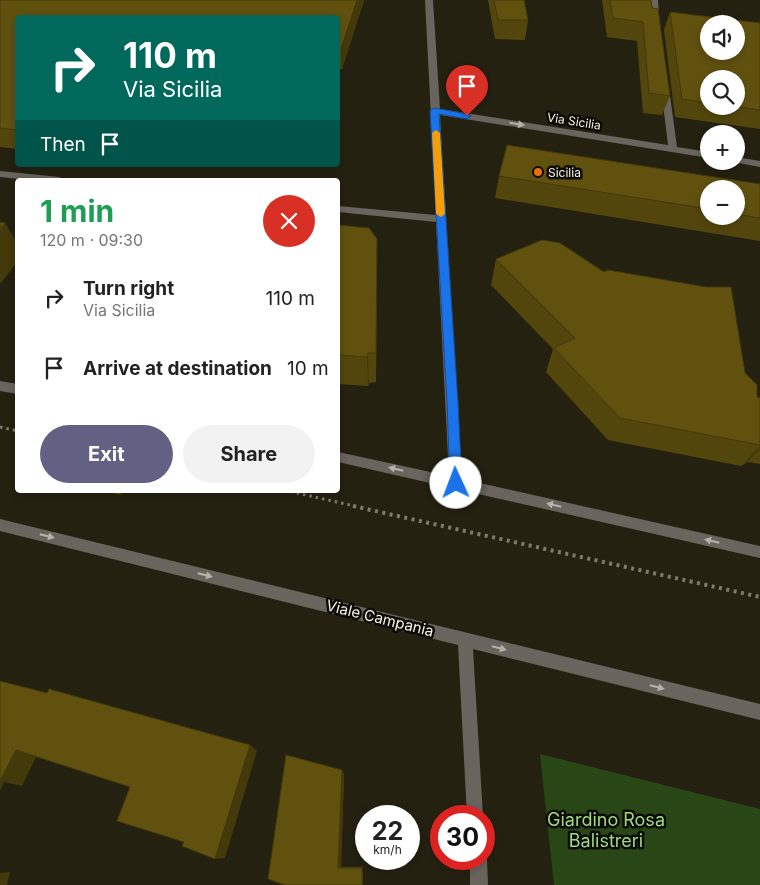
<!DOCTYPE html>
<meta charset="utf-8">
<style>
:root{--surface:#fff;--page:#f2f2f2;--text:#222;--muted:#767676;--accent:#636183}
body{margin:0;font-family:Inter,sans-serif;background:var(--page);color:var(--text);height:100vh;display:flex;flex-direction:column;font-size:19px;white-space:nowrap}
*{box-sizing:border-box;margin:0}
p{font-size:16px;color:var(--muted)}
.icon{flex:none;width:28px;height:28px;fill:none;stroke:currentColor;stroke-width:2;stroke-linecap:round;stroke-linejoin:round}
.map{position:relative;flex:1;overflow:hidden}
.side{position:absolute;left:15px;top:178px;width:325px;height:315px;display:flex;flex-direction:column;background:var(--surface);border-radius:5px;box-shadow:0 2px 8px #0003}
.side>*{flex:none}
.top-card{position:absolute;left:15px;top:15px;width:325px;height:152px;border-radius:5px;box-shadow:0 2px 8px #0003;background:#00695c;color:#fff;overflow:hidden}
.fabs{position:absolute;left:700px;top:15px;display:grid;gap:10px}
.fabs a{display:grid;place-items:center;width:45px;height:45px;border-radius:50%;background:var(--surface);box-shadow:0 2px 8px #0003;font-size:25px}
.speed{position:absolute;left:355px;top:805px;display:flex;gap:10px;font-size:25px;font-weight:700;text-align:center}
.speed>*{display:grid;place-content:center;width:65px;height:65px;border-radius:50%;background:var(--surface);box-shadow:0 2px 8px #0003;line-height:1}
.speed small{font-size:12px;font-weight:400}
.speed .limit{border:8px solid #d22;background:#fff;color:#111}
.pin{position:absolute;display:grid;place-items:center;width:42px;height:42px;color:#fff;margin:-51px -21px;border-radius:50% 50% 50% 0;rotate:-45deg;box-shadow:0 0 5px #0007}
.pin .icon{rotate:45deg}
.me{position:absolute;width:55px;margin:-28px;rotate:358deg;stroke-linejoin:round;filter:drop-shadow(0 0 4px #0008)}
.turn{display:flex;align-items:center;gap:18px;height:105px;padding:0 25px;font-size:22px}
.turn .icon{width:65px;height:65px;stroke-width:2.5}
.turn b{display:block;font-size:35px;line-height:42px}
.then{display:flex;align-items:center;height:48px;padding:0 25px;background:#0003;gap:10px;font-size:19px}
.round{display:grid;place-items:center;flex:none;width:52px;height:52px;border-radius:26px;background:var(--page)}
.overview{display:flex;align-items:center;justify-content:space-between;height:85px;padding:0 25px}
h1{font-size:30px;font-weight:700;line-height:38px;color:#1e9e55}
.cta{display:flex;gap:10px;margin-top:auto;padding:10px 25px}
.cta a{flex:1;height:58px;border-radius:30px;background:var(--accent);color:#fff;font-size:20px;font-weight:700;line-height:58px;text-align:center}
.cta a+a{background:var(--page);color:var(--text)}
ul{padding:0;list-style:none}
li{display:flex;align-items:center;gap:15px;height:70px;padding:0 25px}
li div{flex:1}
li b{display:block;font-size:19px}
li em{font-style:normal}
.map>svg:first-child{display:block}
</style>
<div class="map">
<svg width="760" height="885" viewBox="0 0 760 885">
<rect width="100%" height="100%" fill="#252111"/>
<!-- green -->
<path fill="#294716" d="M540 754 760 809V885H554Z"/>
<g fill="none" stroke-linecap="round" stroke-linejoin="round">
<!-- path-far1 -->
<path stroke="#7e7b6d" stroke-width="3" stroke-dasharray="2.5 4" stroke-linecap="butt" d="M0 427 18 431
M284 490 359 507"/>
<!-- path -->
<path stroke="#7e7b6d" stroke-width="4" stroke-dasharray="3 4.5" stroke-linecap="butt" d="M353 506 760 597"/>
<!-- minor -->
<path fill="#69645d" fill-rule="evenodd" d="M425 0H433L440 109 668 145 661 88 665 85 669 88 677 147 709 152V158L440 115 462 479 760 546V558L338 462V452L449 476 436 222 338 212V206L436 215Z
M650 0H658L660 28 653 26Z
M736 157 760 161V167L733 162 736 161Z
M0 171 59 177 64 180H28L0 177Z
M0 381 18 384V394L0 391Z
M0 519 760 704V720L473 649 483 816H467L458 645 0 531Z
M484 853 487 859 488 885H470V859H484Z"/>
</g>
<!-- wall -->
<path fill="#53460d" fill-rule="evenodd" d="M0 0H364L342 69H338V18H18V149L0 147Z
M488 0H524L528 20 525 40 495 39Z
M602 0H651L670 96 662 115 643 113 637 41 607 37Z
M670 12 760 23V129L675 117 664 30ZM709 79 736 106H709Z
M499 176 760 184V241L495 198ZM709 189H736V216H709Z
M338 225 377 272 376 382 369 383 368 386 338 384Z
M496 259 745 373 757 397 760 398V464L748 462 741 466 608 440 546 372 553 349 491 285Z
M100 490H123L121 495Z
M342 770 344 775 341 867H363V885H285Z"/>
<!-- shaded-wall -->
<path fill="#43390a" d="M357 0H364L342 69 341 49Z
M5 223 18 244V261L0 284V229Z
M377 239V272L376 382V353Z
M368 353 369 383 368 386 367 357Z
M760 446V449L748 462 741 466Z
M117 490H123L121 495Z
M250 745 257 751 225 858 215 859Z
M16 750 37 755 22 786 4 782 0 791V779Z
M342 770 344 775 341 867 338 868Z
M363 867V885H362V868Z
M10 872 7 885H0V873Z"/>
<!-- building -->
<path fill="#60510f" stroke="#43390a" fill-rule="evenodd" d="M0 0H357L341 49H338V18H18V130L0 128Z
M494 0H524L528 20H498Z
M610 0H651L652 8 658 9 670 96 649 93 643 22 613 18Z
M670 12 760 23V110L733 106H736V79H709V103L682 99ZM709 24H736V51H709Z
M507 145 760 184V218L736 214V189H709V209L499 176Z
M0 222 5 223 0 229Z
M338 225 369 228 377 239 376 353H368L367 357 338 355Z
M18 230V235H14Z
M542 240 560 243 604 272 608 270 706 287H731L745 373 757 385V397L760 398V445L620 418 554 348 575 338 496 259Z
M0 681 47 693 49 689 250 745 215 859 182 846 184 842 117 821 130 787 16 750 0 781Z
M286 755 342 770 338 868H362V885H285L268 879Z"/>
<!-- one-way arrows -->
<defs><path id="oneway-solid" d="M-6-.8H1V-3.2L6.5 0L1 3.2V.8H-6Z" transform="scale(1.25)"/></defs>
<g fill="#b6b2a9">
<use href="#oneway-solid" transform="translate(517 124) rotate(9)"/>
<use href="#oneway-solid" transform="translate(396 469) rotate(-167)"/>
<use href="#oneway-solid" transform="translate(554 505) rotate(-167)"/>
<use href="#oneway-solid" transform="translate(47 536) rotate(14)"/>
<use href="#oneway-solid" transform="translate(712 541) rotate(-167)"/>
<use href="#oneway-solid" transform="translate(205 575) rotate(14)"/>
<use href="#oneway-solid" transform="translate(499 648) rotate(14)"/>
<use href="#oneway-solid" transform="translate(657 687) rotate(14)"/>
</g>
<!-- route -->
<path fill="#1a73e8" stroke="#114b97" d="M434 108 467 114 471 116 467 119 439 114 458 402 462 483 460 487 456 488 452 487 450 483 447 402 430 111Z"/>
<!-- slow -->
<path fill="#f59e0b" d="M436 130 440 133 445 214 441 217 436 214 432 133Z"/>
<!-- markers -->
<circle fill="#e8710a" stroke="#0c0a05" stroke-width="2" cx="538" cy="172" r="5"/>
<g text-anchor="middle" dominant-baseline="central" stroke-width="5" stroke-linejoin="round" paint-order="stroke">
<!-- far-street labels -->
<g font-size="12" fill="#f5f2e8" stroke="#0c0a05">
<text transform="translate(574 121) rotate(9)">Via Sicilia</text>
</g>
<!-- far-poi labels -->
<g font-size="12" fill="#f5f2e8" stroke="#0c0a05" text-anchor="start">
<text x="548" y="172">Sicilia</text>
</g>
<!-- street labels -->
<g font-size="15" fill="#f5f2e8" stroke="#0c0a05">
<text transform="translate(380 618) rotate(14)">Viale Campania</text>
</g>
<!-- near-park labels -->
<g font-size="18" fill="#9fd97f" stroke="#0c0a05">
<text x="606" y="819">Giardino Rosa<tspan x="606" dy="21">Balistreri</tspan></text>
</g>
</g>
</svg>
<div class="fabs">
<a><svg class="icon" aria-label="sound" viewBox="0 0 24 24"><path d="M4 9h4l5-4v14l-5-4H4zM17 9q2 3 0 6"/></svg></a>
<a><svg class="icon" aria-label="search" viewBox="0 0 24 24"><circle cx="10" cy="10" r="6"/><path d="M15 15l6 6"/></svg></a>
<a>+</a>
<a>−</a>
</div>
<div class="speed"><div>22<small>km/h</small></div><div class="limit">30</div></div>
<div class="pin" style="left:467px;top:116px;background:#d93025"><svg class="icon" aria-label="arrive" viewBox="0 0 24 24"><path d="M6 21V4h12l-3 4 3 4H6"/></svg></div>
<svg class="me" style="left:456px;top:483px" viewBox="-20 -20 40 40"><circle r="19" fill="#fff"/><path d="M0-13L10 11 0 6-10 11z" fill="#1a73e8"/></svg>
<div class="top-card">
<div class="turn"><svg class="icon" aria-label="right" viewBox="0 0 24 24"><path d="M7 20v-9h11M14 6l5 5-5 5"/></svg><div><b>110 m</b>Via Sicilia</div></div>
<div class="then">Then<svg class="icon" aria-label="arrive" viewBox="0 0 24 24"><path d="M6 21V4h12l-3 4 3 4H6"/></svg></div>
</div>
<section class="side">
<div class="overview"><div><h1>1 min</h1><p>120 m · 09:30</p></div><a class="round" style="background:#d93025;color:#fff"><svg class="icon" aria-label="close" viewBox="0 0 24 24"><path d="M6 6l12 12M18 6L6 18"/></svg></a></div>
<ul>
<li><svg class="icon" aria-label="right" viewBox="0 0 24 24"><path d="M7 20v-9h11M14 6l5 5-5 5"/></svg><div><b>Turn right</b><p>Via Sicilia</p></div><em>110 m</em></li>
<li><svg class="icon" aria-label="arrive" viewBox="0 0 24 24"><path d="M6 21V4h12l-3 4 3 4H6"/></svg><div><b>Arrive at destination</b></div><em>10 m</em></li>
</ul>
<div class="cta"><a>Exit</a><a>Share</a></div>
</section>
</div>
